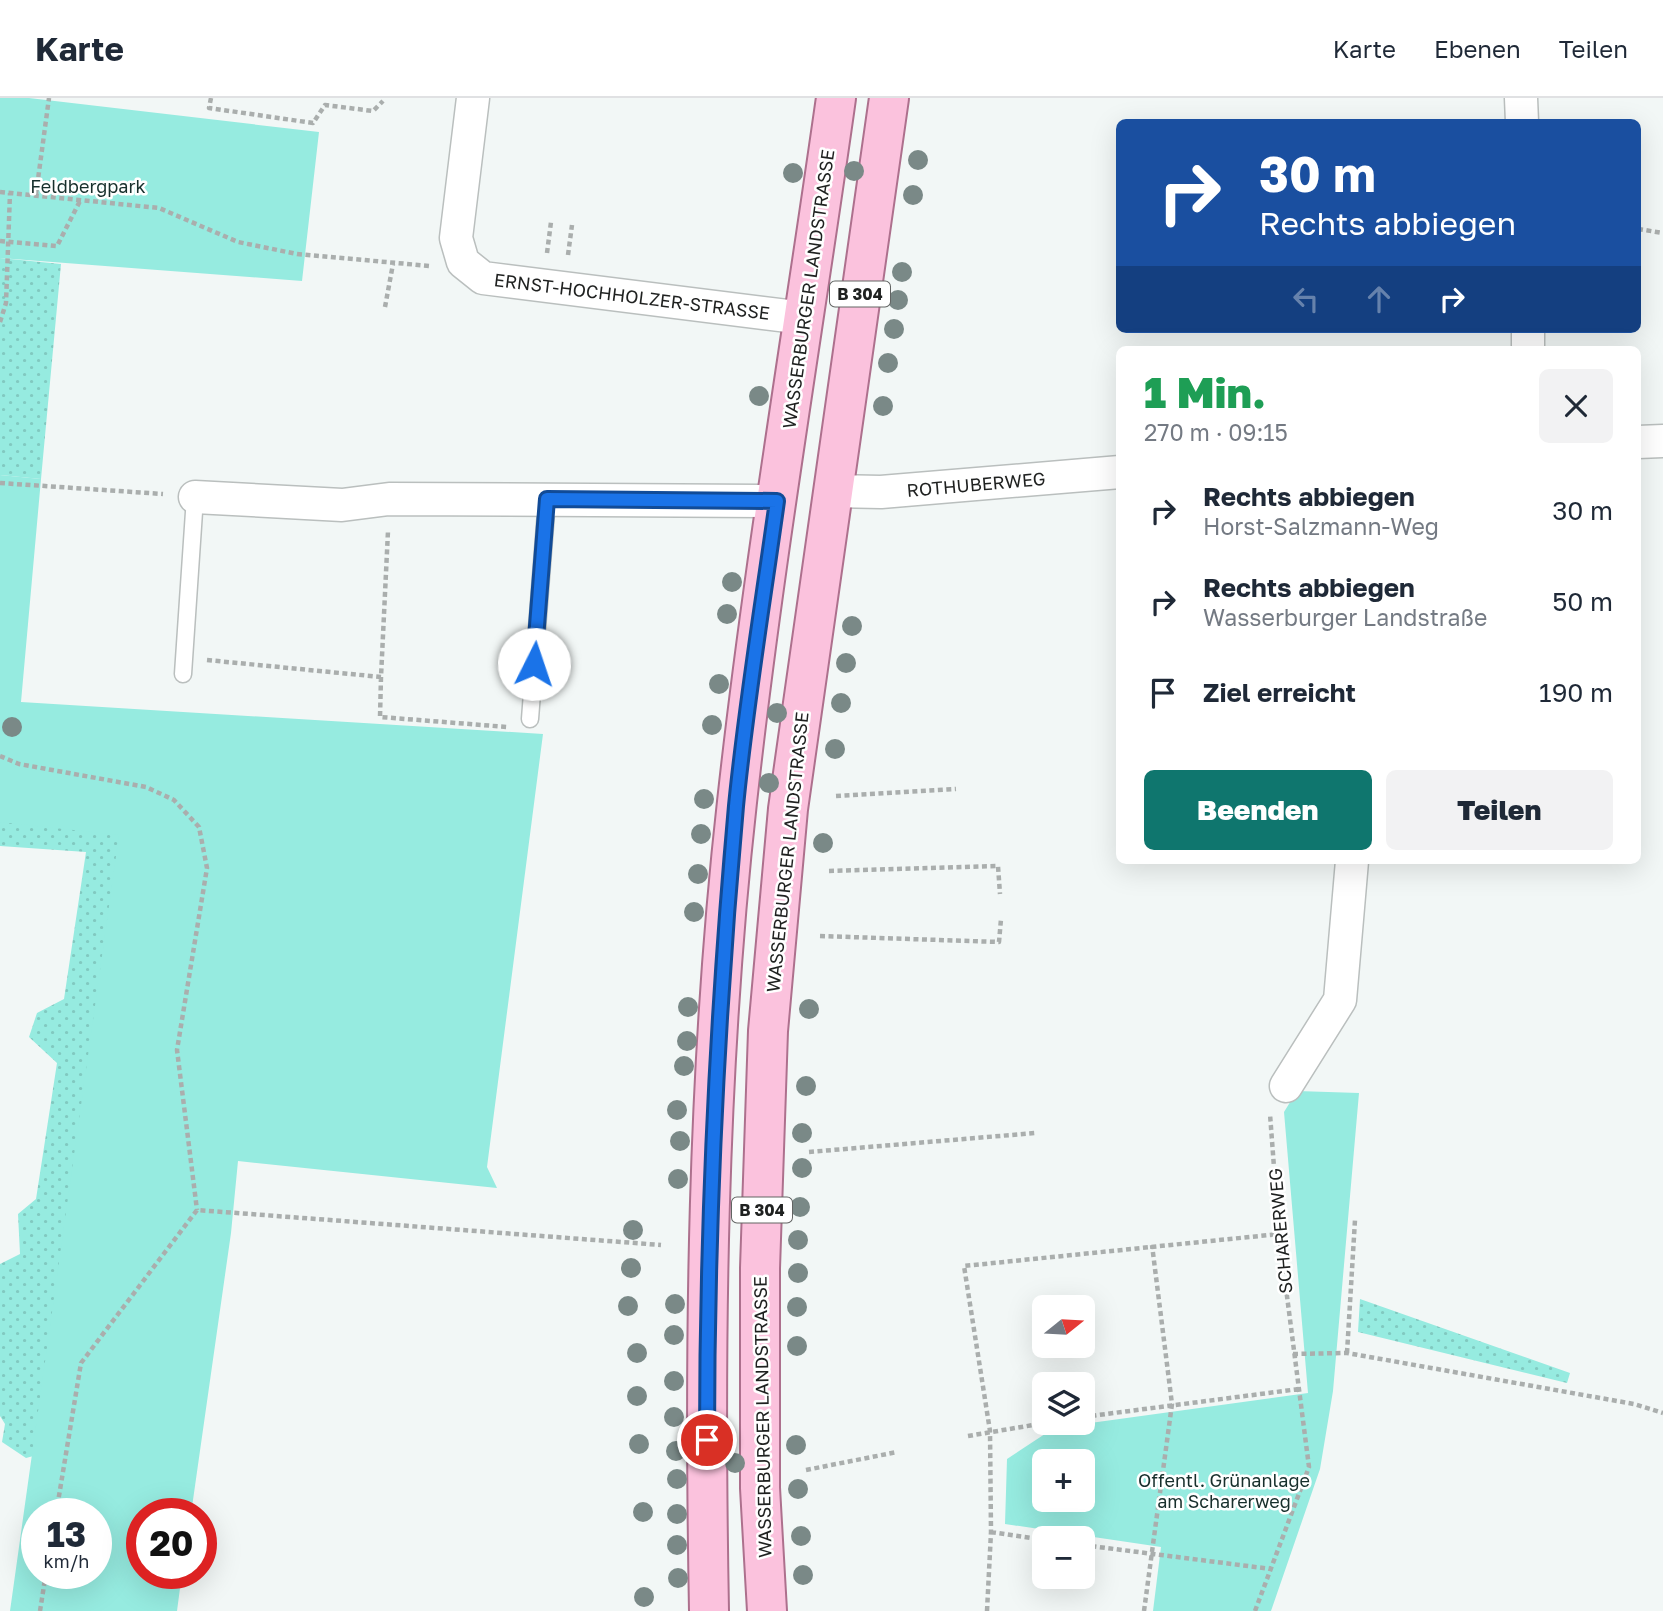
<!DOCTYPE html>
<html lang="de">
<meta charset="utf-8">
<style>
:root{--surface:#fff;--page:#f2f2f3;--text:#1f2937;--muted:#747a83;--line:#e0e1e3;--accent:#0f766e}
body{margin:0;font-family:"Golos Text",sans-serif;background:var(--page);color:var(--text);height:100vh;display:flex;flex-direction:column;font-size:26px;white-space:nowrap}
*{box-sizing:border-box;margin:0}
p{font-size:23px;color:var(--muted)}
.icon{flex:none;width:38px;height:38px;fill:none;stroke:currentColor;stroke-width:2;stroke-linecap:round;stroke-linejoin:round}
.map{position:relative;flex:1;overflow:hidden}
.side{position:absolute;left:1116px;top:248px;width:525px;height:518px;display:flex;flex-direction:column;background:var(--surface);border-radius:10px;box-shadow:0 7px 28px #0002}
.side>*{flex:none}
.banner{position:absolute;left:1116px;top:21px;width:525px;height:214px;border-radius:10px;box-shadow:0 7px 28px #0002;background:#1a4fa0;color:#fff;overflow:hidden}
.needle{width:46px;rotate:72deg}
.fabs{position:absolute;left:1032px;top:1197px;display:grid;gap:14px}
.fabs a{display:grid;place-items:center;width:63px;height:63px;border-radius:10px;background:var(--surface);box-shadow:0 7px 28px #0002;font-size:35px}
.speed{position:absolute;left:21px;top:1400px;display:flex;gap:14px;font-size:35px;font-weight:700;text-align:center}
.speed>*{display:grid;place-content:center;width:91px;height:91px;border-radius:50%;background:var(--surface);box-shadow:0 7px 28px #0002;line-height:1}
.speed small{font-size:18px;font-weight:400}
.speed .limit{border:10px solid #d22;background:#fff;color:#111}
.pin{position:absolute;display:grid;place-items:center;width:60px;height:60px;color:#fff;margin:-30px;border:4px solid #fff;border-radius:50%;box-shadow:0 2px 7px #0007}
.me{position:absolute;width:77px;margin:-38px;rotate:4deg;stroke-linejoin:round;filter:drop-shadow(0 0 5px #0008)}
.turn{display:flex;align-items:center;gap:24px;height:147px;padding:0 28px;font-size:32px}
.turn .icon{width:91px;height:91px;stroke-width:2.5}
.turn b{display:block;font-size:49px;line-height:60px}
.lanes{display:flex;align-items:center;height:66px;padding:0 28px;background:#0003;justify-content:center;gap:35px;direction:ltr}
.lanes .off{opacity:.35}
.round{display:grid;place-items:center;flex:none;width:74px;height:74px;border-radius:10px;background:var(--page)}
.headline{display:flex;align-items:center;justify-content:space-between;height:119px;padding:0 28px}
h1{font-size:42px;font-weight:800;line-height:52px;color:#1e9e55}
.action{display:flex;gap:14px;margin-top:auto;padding:14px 28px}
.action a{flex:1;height:80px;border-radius:10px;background:var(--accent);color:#fff;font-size:28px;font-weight:800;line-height:80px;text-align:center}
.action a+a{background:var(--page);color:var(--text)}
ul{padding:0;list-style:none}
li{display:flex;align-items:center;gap:21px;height:91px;padding:0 28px}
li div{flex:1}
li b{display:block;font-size:26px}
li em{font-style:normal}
header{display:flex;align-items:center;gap:42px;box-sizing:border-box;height:98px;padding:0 35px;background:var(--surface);border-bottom:2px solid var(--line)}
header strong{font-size:33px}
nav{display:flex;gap:38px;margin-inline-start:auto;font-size:24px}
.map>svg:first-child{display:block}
</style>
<header>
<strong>Karte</strong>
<nav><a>Karte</a><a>Ebenen</a><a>Teilen</a></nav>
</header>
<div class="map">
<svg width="1663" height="1513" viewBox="0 0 1663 1513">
<defs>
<pattern id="grass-dots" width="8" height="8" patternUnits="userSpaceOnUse" patternTransform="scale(1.75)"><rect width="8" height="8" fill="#96ebe0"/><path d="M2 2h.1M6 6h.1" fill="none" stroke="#81c9c0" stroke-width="1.8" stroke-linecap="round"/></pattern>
</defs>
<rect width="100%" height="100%" fill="#f2f7f6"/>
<!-- grass -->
<path fill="url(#grass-dots)" d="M0 160 61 166 41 381 0 377Z
M0 699 155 712 52 1353 26 1360 2 1344 5 1326 0 1318V1166L20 1156 18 1116 36 1101 57 965 29 939 37 915 64 901 86 754 0 748Z
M1360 1201 1570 1275 1567 1285 1358 1234Z"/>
<!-- park -->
<path fill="#96ebe0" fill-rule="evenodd" d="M0 0H29L319 34 302 183 0 160Z
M0 377 41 381 21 604 543 636 487 1069 497 1090 238 1063 231 1135 191 1416H142V1475H182L177 1513H10L119 737 0 724ZM37 1416H96V1475H37Z
M1297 993 1359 995 1333 1293 1320 1371 1271 1513H1153L1161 1449 1005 1426 1007 1361 1054 1330 1308 1295 1284 1014ZM1045 1363H1083V1402H1045Z"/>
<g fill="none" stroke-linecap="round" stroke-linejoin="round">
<!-- lane casing -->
<g stroke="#babfbe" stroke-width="19">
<path id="lane" d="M183 576 195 399
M530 621 547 401"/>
</g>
<!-- street casing -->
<g stroke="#babfbe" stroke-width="35">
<path id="street" d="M473 0 456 140 463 164 483 180 804 220
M1521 0 1522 24
M1528 231V252
M1638 344 1663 343
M832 393 881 394 1120 374
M195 399 342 407 389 401 777 403
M1286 988 1340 902 1352 763"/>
</g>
<!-- primary casing -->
<g stroke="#ad708d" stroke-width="42">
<path id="primary" d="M709 1513C704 1243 707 972 737 704 763 468 803 234 836 0
M767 1513 760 1390V1170L768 933 788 711 889 0"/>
</g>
<!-- path -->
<path stroke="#aaaead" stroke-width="4.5" stroke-dasharray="5 3.5" stroke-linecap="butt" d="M211 0 209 10 313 25 325 7 373 13 383 3
M0 94 159 110 238 144 297 156 430 168
M36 96 49 0
M1638 131 1663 135
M0 143 57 148 81 101
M547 155 551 124
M568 157 572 127
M385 209 393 166
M0 224 6 205 10 95
M0 385 163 396
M207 562 381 579 388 433
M381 579 380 619 507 629
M0 658 19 666 146 689 174 702 199 729 207 770 177 952 197 1112
M836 698 956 691
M829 773 998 768 1000 796
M820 838 999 844 1001 821
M809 1054 1035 1035
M1347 1255 1355 1122
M1293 1256 1347 1255 1634 1306 1663 1315
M1083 1319 1299 1291
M968 1338 1045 1325
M806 1372 897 1354
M56 1416 81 1265 197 1112 661 1147
M991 1434 1045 1442
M1083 1447 1271 1471
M40 1513 46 1475
M987 1513 991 1434 990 1333 964 1168 1279 1136
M1144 1513 1172 1306 1152 1147
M1255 1513 1309 1369 1279 1136 1270 1016"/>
<!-- lane -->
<use href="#lane" stroke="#fff" stroke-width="16"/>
<!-- street -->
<use href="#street" stroke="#fff" stroke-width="32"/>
<!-- primary -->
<use href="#primary" stroke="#fbc2dd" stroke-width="38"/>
</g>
<!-- trees -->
<g fill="#7a8987">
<circle cx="918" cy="62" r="10"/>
<circle cx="854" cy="73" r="10"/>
<circle cx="793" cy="75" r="10"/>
<circle cx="913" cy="97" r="10"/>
<circle cx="902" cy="174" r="10"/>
<circle cx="898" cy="202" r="10"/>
<circle cx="894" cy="231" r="10"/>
<circle cx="888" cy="265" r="10"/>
<circle cx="759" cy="298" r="10"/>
<circle cx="883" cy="308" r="10"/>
<circle cx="732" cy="484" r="10"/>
<circle cx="727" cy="516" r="10"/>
<circle cx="852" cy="528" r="10"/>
<circle cx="846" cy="565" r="10"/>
<circle cx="719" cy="586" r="10"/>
<circle cx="841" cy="605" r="10"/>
<circle cx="777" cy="615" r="10"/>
<circle cx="712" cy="627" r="10"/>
<circle cx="12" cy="629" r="10"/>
<circle cx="835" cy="651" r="10"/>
<circle cx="769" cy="685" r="10"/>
<circle cx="704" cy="701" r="10"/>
<circle cx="701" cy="736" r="10"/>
<circle cx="823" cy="745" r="10"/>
<circle cx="698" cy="776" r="10"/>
<circle cx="694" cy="814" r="10"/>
<circle cx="688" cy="909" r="10"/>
<circle cx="809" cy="911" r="10"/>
<circle cx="687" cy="943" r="10"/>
<circle cx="684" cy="968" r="10"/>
<circle cx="806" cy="988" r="10"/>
<circle cx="677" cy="1012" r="10"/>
<circle cx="802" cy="1035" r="10"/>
<circle cx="680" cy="1043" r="10"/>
<circle cx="802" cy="1070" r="10"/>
<circle cx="678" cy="1081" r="10"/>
<circle cx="800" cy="1109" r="10"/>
<circle cx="633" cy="1132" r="10"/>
<circle cx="798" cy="1142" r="10"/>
<circle cx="631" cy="1170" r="10"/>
<circle cx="798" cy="1175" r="10"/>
<circle cx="675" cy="1206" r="10"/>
<circle cx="628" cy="1208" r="10"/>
<circle cx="797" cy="1209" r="10"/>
<circle cx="674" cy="1237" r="10"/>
<circle cx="797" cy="1248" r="10"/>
<circle cx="637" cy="1255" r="10"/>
<circle cx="674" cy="1283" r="10"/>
<circle cx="637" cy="1298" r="10"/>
<circle cx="674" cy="1319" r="10"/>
<circle cx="639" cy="1346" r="10"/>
<circle cx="796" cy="1347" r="10"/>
<circle cx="676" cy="1353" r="10"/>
<circle cx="735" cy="1365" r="10"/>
<circle cx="677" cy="1381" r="10"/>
<circle cx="798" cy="1391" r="10"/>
<circle cx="643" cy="1414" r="10"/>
<circle cx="677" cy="1416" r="10"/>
<circle cx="801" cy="1438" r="10"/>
<circle cx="677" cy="1447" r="10"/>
<circle cx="803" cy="1477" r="10"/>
<circle cx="678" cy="1480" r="10"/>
<circle cx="644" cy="1499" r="10"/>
</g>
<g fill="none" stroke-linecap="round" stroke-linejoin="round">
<!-- route casing -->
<g stroke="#114b97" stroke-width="18">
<path id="route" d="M534 566 547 401 777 403C763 504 746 606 736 708 717 919 707 1130 707 1342"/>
</g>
<!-- route -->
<use href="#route" stroke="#1a73e8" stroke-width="12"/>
</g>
<g text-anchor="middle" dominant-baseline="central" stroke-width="5" stroke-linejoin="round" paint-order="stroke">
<!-- shield labels -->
<g fill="#fff" stroke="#626463" stroke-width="2">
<rect x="830" y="183.5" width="60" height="25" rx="5"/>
<rect x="732" y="1099.5" width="60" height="25" rx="5"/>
</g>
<g font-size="16" font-weight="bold" fill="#1f2120">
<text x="860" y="196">B 304</text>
<text x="762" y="1112">B 304</text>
</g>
<!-- park labels -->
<g font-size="18" fill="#172f2c" stroke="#fff">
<text x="88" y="88">Feldbergpark</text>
<text x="1224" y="1382">Offentl. Grünanlage<tspan x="1224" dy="21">am Scharerweg</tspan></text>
</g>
<!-- street labels -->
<g font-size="18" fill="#1f2120" stroke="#fff">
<text transform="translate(808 191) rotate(-82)">WASSERBURGER LANDSTRASSE</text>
<text transform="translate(632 198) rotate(7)">ERNST-HOCHHOLZER-STRASSE</text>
<text transform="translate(976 386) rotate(-5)">ROTHUBERWEG</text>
<text transform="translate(787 754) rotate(-84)">WASSERBURGER LANDSTRASSE</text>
<text transform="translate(1280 1133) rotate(-95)">SCHARERWEG</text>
<text transform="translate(762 1319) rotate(-91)">WASSERBURGER LANDSTRASSE</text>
</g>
</g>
</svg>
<div class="fabs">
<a><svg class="needle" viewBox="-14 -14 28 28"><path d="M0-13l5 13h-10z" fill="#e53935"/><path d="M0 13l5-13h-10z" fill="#747a83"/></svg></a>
<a><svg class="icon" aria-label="layers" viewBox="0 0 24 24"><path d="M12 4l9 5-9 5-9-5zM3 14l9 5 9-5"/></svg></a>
<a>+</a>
<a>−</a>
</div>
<div class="speed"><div>13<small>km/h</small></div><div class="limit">20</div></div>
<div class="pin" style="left:707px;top:1342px;background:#d93025"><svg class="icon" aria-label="arrive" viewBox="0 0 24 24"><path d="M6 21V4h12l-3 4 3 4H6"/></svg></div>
<svg class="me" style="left:534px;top:566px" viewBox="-20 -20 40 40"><circle r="19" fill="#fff"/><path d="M0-13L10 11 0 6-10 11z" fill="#1a73e8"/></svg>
<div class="banner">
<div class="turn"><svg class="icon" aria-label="right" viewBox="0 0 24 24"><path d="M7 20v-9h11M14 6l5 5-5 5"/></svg><div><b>30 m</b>Rechts abbiegen</div></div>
<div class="lanes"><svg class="icon off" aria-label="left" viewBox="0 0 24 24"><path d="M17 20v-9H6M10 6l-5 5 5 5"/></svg><svg class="icon off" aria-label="ahead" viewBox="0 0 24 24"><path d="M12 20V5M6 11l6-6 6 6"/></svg><svg class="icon" aria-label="right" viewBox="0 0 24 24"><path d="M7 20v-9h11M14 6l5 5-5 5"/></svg></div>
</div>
<section class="side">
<div class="headline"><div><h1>1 Min.</h1><p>270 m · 09:15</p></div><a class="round"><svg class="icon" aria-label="close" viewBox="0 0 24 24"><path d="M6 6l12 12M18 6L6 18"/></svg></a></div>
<ul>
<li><svg class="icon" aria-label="right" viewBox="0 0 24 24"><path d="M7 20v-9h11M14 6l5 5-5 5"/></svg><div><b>Rechts abbiegen</b><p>Horst-Salzmann-Weg</p></div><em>30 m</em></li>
<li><svg class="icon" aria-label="right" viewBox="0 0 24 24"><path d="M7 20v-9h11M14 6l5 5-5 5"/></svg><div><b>Rechts abbiegen</b><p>Wasserburger Landstraße</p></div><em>50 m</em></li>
<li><svg class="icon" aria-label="arrive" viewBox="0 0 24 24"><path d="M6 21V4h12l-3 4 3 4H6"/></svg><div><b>Ziel erreicht</b></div><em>190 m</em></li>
</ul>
<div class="action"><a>Beenden</a><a>Teilen</a></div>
</section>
</div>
